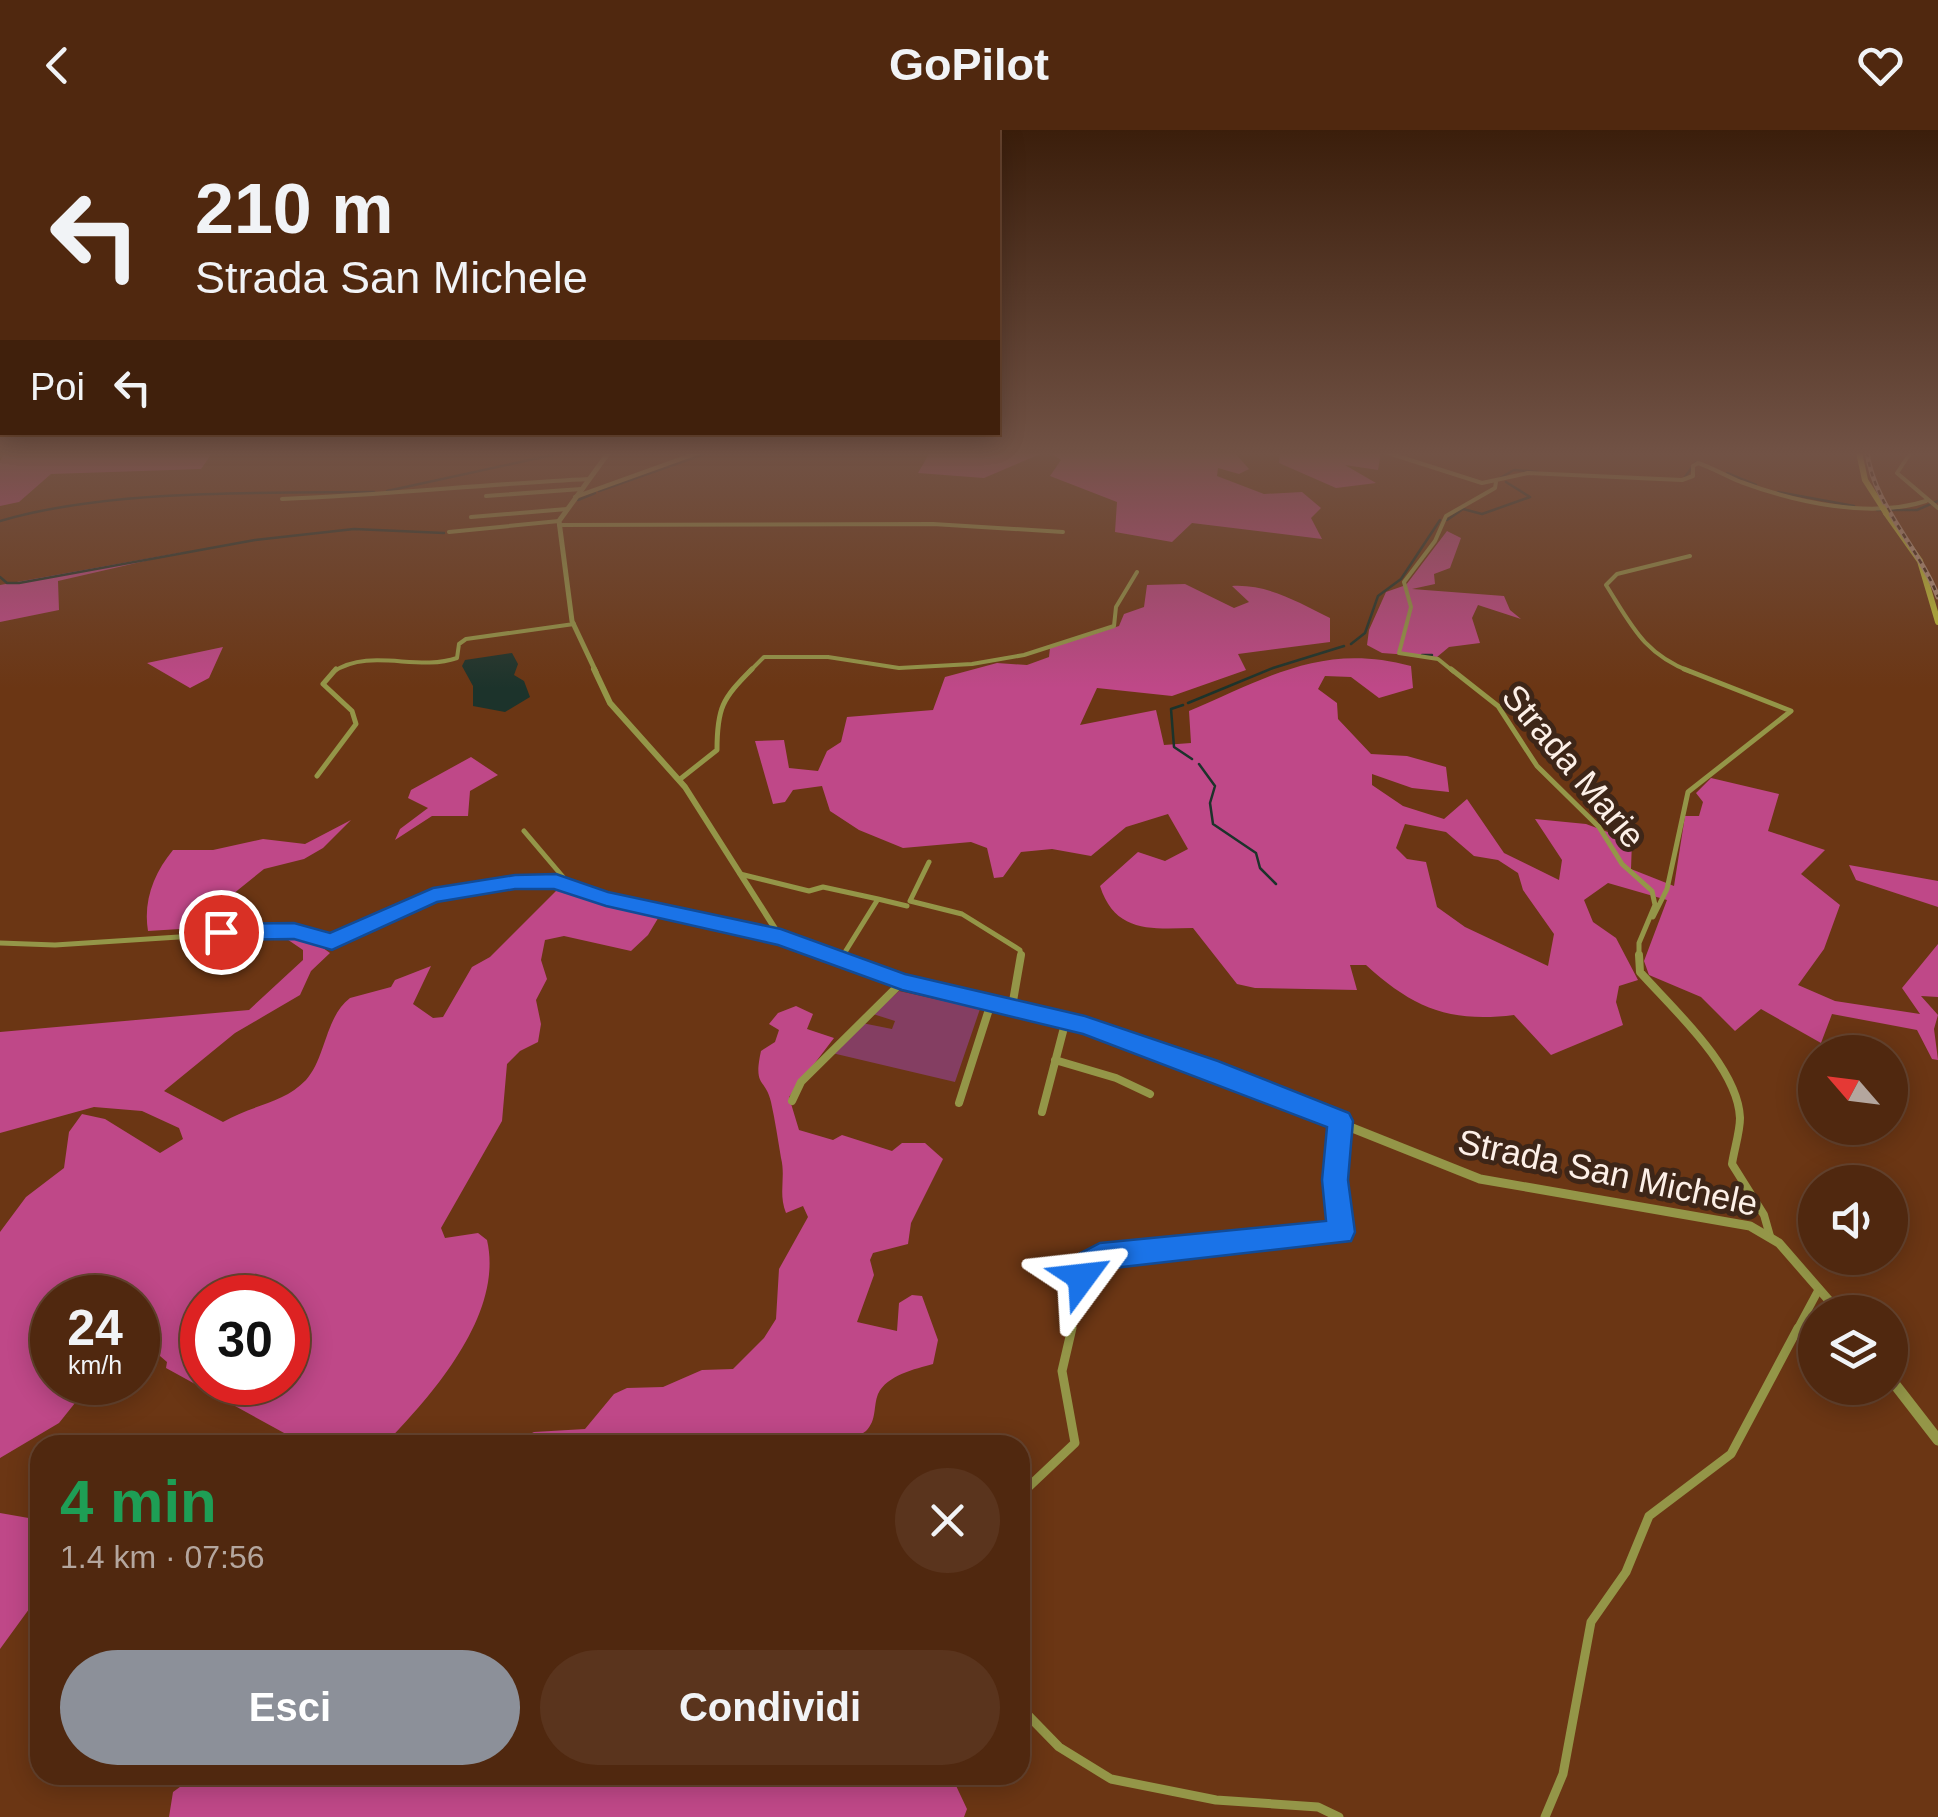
<!DOCTYPE html>
<html lang="it">
<meta charset="utf-8">
<style>
:root{--surface:#50280f;--page:#5a341d;--text:#f1f3f6;--muted:#b4a69e;--line:#67442f;--accent:#8c9099}
body{margin:0;font-family:Arial,sans-serif;background:var(--page);color:var(--text);height:100vh;display:flex;flex-direction:column;font-size:38px;white-space:nowrap}
*{box-sizing:border-box;margin:0}
p{font-size:32px;color:var(--muted)}
.icon{flex:none;width:55px;height:55px;fill:none;stroke:currentColor;stroke-width:2;stroke-linecap:round;stroke-linejoin:round}
.map{position:relative;flex:1;overflow:hidden}
.panel{position:absolute;left:30px;top:1305px;width:1000px;height:350px;display:flex;flex-direction:column;background:var(--surface);border-radius:30px;box-shadow:0 5px 25px #0003,0 0 0 2px var(--line)}
.panel>*{flex:none}
.guide{position:absolute;left:0px;top:0px;width:1000px;height:305px;box-shadow:0 5px 25px #0003,0 0 0 2px var(--line);background:#50280f;color:var(--text);overflow:hidden}
.needle{width:65px;rotate:298deg}
.controls{position:absolute;left:1798px;top:905px;display:grid;gap:20px}
.controls a{display:grid;place-items:center;width:110px;height:110px;border-radius:50%;background:var(--surface);box-shadow:0 5px 25px #0003,0 0 0 2px var(--line);font-size:50px}
.speed{position:absolute;left:30px;top:1145px;display:flex;gap:20px;font-size:50px;font-weight:700;text-align:center}
.speed>*{display:grid;place-content:center;width:130px;height:130px;border-radius:50%;background:var(--surface);box-shadow:0 5px 25px #0003,0 0 0 2px var(--line);line-height:1}
.speed small{font-size:25px;font-weight:400}
.speed .limit{border:15px solid #d22;background:#fff;color:#111}
.pin{position:absolute;display:grid;place-items:center;width:85px;height:85px;color:#fff;margin:-42px;border:5px solid #fff;border-radius:50%;box-shadow:0 2px 10px #0007}
.me{position:absolute;width:110px;margin:-55px;rotate:60deg;stroke-linejoin:round;filter:drop-shadow(0 0 8px #0008)}
.turn{display:flex;align-items:center;gap:35px;height:210px;padding:0 30px;font-size:45px}
.turn .icon{width:130px;height:130px;stroke-width:2.5}
.turn b{display:block;font-size:70px;line-height:85px}
.then{display:flex;align-items:center;height:95px;padding:0 30px;background:#0003;gap:20px;font-size:38px}
.round{display:grid;place-items:center;flex:none;width:105px;height:105px;border-radius:52px;background:var(--page)}
.summary{display:flex;align-items:center;justify-content:space-between;height:170px;padding:0 30px}
h1{font-size:60px;font-weight:700;line-height:75px;color:#1e9e55}
.cta{display:flex;gap:20px;margin-top:auto;padding:20px 30px}
.cta a{flex:1;height:115px;border-radius:60px;background:var(--accent);color:#fff;font-size:40px;font-weight:700;line-height:115px;text-align:center}
.cta a+a{background:var(--page);color:var(--text)}
header{display:flex;justify-content:space-between;align-items:center;height:130px;padding:0 30px;background:var(--surface);font-size:45px;font-weight:700}
.map>svg:first-child{display:block}
</style>
<header><svg class="icon" aria-label="back" viewBox="0 0 24 24"><path d="M15 5l-7 7 7 7"/></svg>GoPilot<svg class="icon" aria-label="heart" viewBox="0 0 24 24"><path d="M12 20l-8-8c-3-5 5-10 8-4 3-6 11-1 8 4z"/></svg></header>
<div class="map">
<svg width="1938" height="1687" viewBox="0 0 1938 1687">
<rect width="100%" height="100%" fill="#6b3614"/>
<!-- green -->
<path fill="#843e62" d="M899 861 980 879 955 952 832 923 862 893 892 899 895 891 873 884Z"/>
<!-- forest -->
<path fill="#bf4888" fill-rule="evenodd" d="M5 322H213L201 339 51 344 19 372 0 376V331Z
M930 322H1045L984 348 918 343Z
M1049 322H1234L1249 339 1239 344 1218 338 1217 346 1264 364 1302 362 1321 378 1311 388 1322 409 1192 393 1172 412 1115 402 1117 372 1050 346 1061 330Z
M1280 322H1381L1378 340 1345 335 1376 353 1336 358 1279 333Z
M1447 401 1461 408 1450 438 1434 444 1435 454 1412 459 1504 466 1510 480 1521 489 1478 475 1472 488 1480 513 1449 517 1437 527 1382 523 1367 515 1369 500 1386 462 1406 455Z
M184 422 58 451 59 480 0 492V455Z
M1185 454 1234 478 1249 472 1232 456C1268 454 1298 472 1330 488V512L1238 524 1246 540 1172 566 1097 558 1080 595 1156 580 1164 615 1191 613 1189 581C1268 548 1322 512 1411 536L1413 558 1379 568 1351 547 1325 546 1318 559 1337 573 1338 589 1371 624 1407 626 1446 637 1449 662 1412 658 1372 644V655L1403 676 1444 689 1467 669 1504 723 1559 750 1562 730 1535 689 1586 694 1632 711 1631 739 1674 756 1685 686H1699L1703 672 1696 663 1711 648 1779 664 1768 701 1825 720 1801 744 1840 775 1824 819 1798 855 1835 871 1920 884 1902 858 1938 814V867L1921 866 1938 885 1934 899 1938 930 1932 929 1917 900 1832 884 1821 913 1761 879 1735 901 1701 867 1649 845 1644 831 1667 770 1608 753 1584 770 1593 792 1616 808 1638 850 1619 856 1616 872 1623 895 1551 925 1514 885C1450 893 1413 878 1366 835H1350L1357 860 1255 858 1237 854 1193 798C1151 799 1115 803 1100 756L1138 722 1165 731 1188 719 1168 684 1126 697 1091 726 1052 719 1021 722 1003 747 994 748 987 718 971 712 903 718 859 700 830 681 822 656 793 660 785 672 773 674 755 611 784 610 789 638 818 641 827 621 841 612 847 587 933 580 945 547 997 533 1027 535 1049 527 1050 518 1119 496 1124 484 1144 477 1147 455ZM1405 694 1446 702 1474 726 1498 730 1518 743 1523 760 1554 804 1548 836 1465 797 1437 777 1426 732 1407 729 1396 718Z
M223 517 209 548 190 558 147 533Z
M471 627 498 645 470 661 468 686H432L395 710 400 699 428 678 408 668 411 660Z
M351 690 323 718 304 729 264 739 233 764 215 788 180 799 148 801C143 771 154 743 173 720H213L263 709 305 714Z
M1849 735 1938 751V777L1856 750Z
M560 757 660 785 648 805 631 821 564 806 545 810 541 830 547 849 536 870 541 894 538 912 520 921 507 934 502 991 441 1098 445 1108 478 1103 487 1110C504 1184 433 1264 386 1313L306 1315 166 1238 167 1232 160 1226 138 1228V1168H52V1252L91 1253 59 1293 0 1328V1102L26 1067 64 1038 69 1002 82 984 105 989 160 1023 183 1009 179 998 142 981 94 977 0 1003V902L249 880 303 830V820L278 803 305 805 330 823 311 841 300 865 235 903 164 961 223 992C251 975 283 974 306 950 326 928 325 887 350 868L391 857 395 850 431 836 413 874 433 888 443 887 472 837 490 827ZM202 1168H288V1252H202Z
M796 876 813 884 807 899 834 908 789 967 799 1000 833 1010 842 1005 892 1021 902 1013H925L943 1029 911 1093 908 1114 873 1123 870 1130 874 1145 857 1192 897 1201 899 1173 912 1165 922 1166 938 1210 933 1234C915 1239 887 1245 878 1264 873 1277 877 1290 866 1301 854 1311 835 1311 821 1315H508L534 1302 585 1299 614 1264 627 1258 663 1257 702 1240 733 1239 764 1208 776 1189 779 1139 808 1087 803 1076 786 1083C778 1063 786 1048 781 1028 778 1010 775 990 771 972 765 947 753 958 761 921L775 912 779 900 769 894 778 883Z
M0 1383 40 1390V1464L0 1519Z
M226 1645H951L967 1679 964 1687H169L173 1662 195 1646Z"/>
<!-- water -->
<path fill="#1c332b" d="M512 523 518 534 514 545 524 551 530 567 505 582 473 576V556L462 536 465 530Z"/>
<g fill="none" stroke-linecap="round" stroke-linejoin="round">
<!-- stream -->
<path stroke="#1c332b" stroke-width="2.5" d="M1727 343 1756 355
M1685 347 1696 332
M1500 348 1514 340 1538 342
M387 361 566 322
M599 361 710 322
M1778 362 1854 376
M578 370 595 363
M1877 380H1917L1938 371
M1447 390 1463 379 1482 384 1530 367 1506 352
M0 391C108 359 260 363 374 362
M0 447 7 453H19L255 410 354 399 444 403
M1351 514 1365 503 1378 466 1401 449 1440 390
M1422 525H1432
M1188 573 1273 538 1344 516
M1183 575 1171 579 1174 617 1192 629
M1199 634 1215 656 1210 673 1213 694 1256 723 1260 738 1276 754"/>
<!-- minor-far3 -->
<path stroke="#949648" stroke-width="4" d="M1385 322 1482 353 1528 343 1682 350 1693 346V336L1698 333C1713 338 1726 346 1741 352 1795 372 1870 389 1926 371
M1911 322 1897 343 1938 378
M486 366 581 359
M575 367 700 322
M282 369C385 365 486 354 589 349
M471 387 567 379
M559 395 933 394 1063 402
M449 402 559 391
M1690 426 1617 444 1606 455C1632 496 1643 523 1691 542
M333 542C370 517 417 542 457 528L459 514 466 509 574 494
M749 542 764 527H828L899 538 972 534 1024 525 1114 496 1116 477 1137 442
M1454 542 1438 529 1399 523 1411 477 1404 452 1435 411 1446 386 1495 358 1496 352"/>
<!-- minor-far2 -->
<path stroke="#949648" stroke-width="5" d="M1451 539 1498 576 1537 636 1599 697 1622 734 1652 761 1655 775 1639 813V827
M317 646 356 594 352 581 323 554 336 539
M679 650 717 620C717 578 722 569 752 539
M524 701 569 754
M929 732 910 771 962 784 1020 820 1021 827
M740 744 809 761 823 757 878 769 842 827
M878 769 907 776
M1653 787 1667 759 1688 662 1791 581 1684 539
M0 813 55 815 285 800 331 812 425 767 536 750 781 808"/>
<!-- minor-far1 -->
<path stroke="#949648" stroke-width="8" d="M1639 825 1640 842C1672 878 1738 937 1740 988 1740 1002 1734 1020 1732 1034L1764 1085 1770 1106
M840 830 843 825
M1012 877 1021 825
M1055 930 1116 948 1150 964
M792 971 801 952 901 853
M959 973 991 873
M1042 982 1066 890
M1071 1200 1087 1134 1100 1126 1341 1102 1335 1051 1340 992
M1797 1200 1819 1159"/>
<!-- minor -->
<path stroke="#949648" stroke-width="9" d="M1020 1365 1075 1313 1062 1241 1072 1198
M1020 1577 1059 1617 1111 1649 1216 1670 1318 1677 1339 1687
M1545 1687 1563 1644 1591 1492 1626 1442 1649 1386 1731 1324 1798 1198"/>
<!-- tertiary-far3 -->
<path stroke="#949648" stroke-width="5" d="M596 542 572 491 559 391 609 322"/>
<!-- tertiary-far2 -->
<path stroke="#949648" stroke-width="6" d="M594 539 610 573 685 657 781 808 834 827"/>
<!-- tertiary-far1 -->
<path stroke="#949648" stroke-width="9" d="M827 825 902 852 1066 890 1142 914 1480 1049 1750 1096 1779 1113 1839 1182"/>
<!-- tertiary -->
<path stroke="#949648" stroke-width="11" d="M1890 1248 1938 1310"/>
<!-- secondary -->
<path stroke="#c0c237" stroke-width="6" d="M1859 322 1865 350 1883 378
M1886 383 1920 431 1938 492"/>
<!-- rail casing -->
<g stroke="#b89883" stroke-width="5">
<path id="rail" d="M1867 322C1874 376 1919 417 1938 467"/>
</g>
<!-- rail -->
<use href="#rail" stroke="#3e2618" stroke-width="2.5" stroke-dasharray="5" stroke-linecap="butt"/>
<!-- secondary-bridge -->
<path stroke="#c0c237" stroke-width="6" d="M1883 378 1886 383"/>
</g>
<!-- sky -->
<linearGradient id="sky" x2="0" y2="1"><stop stop-color="#3b1e0b"/><stop offset="0.58" stop-color="#715245"/><stop offset="1" stop-color="#715245" stop-opacity="0"/></linearGradient>
<rect width="1938" height="558" fill="url(#sky)"/>
<!-- route -->
<path fill="#1a73e8" stroke="#114b97" stroke-width="2.5" d="M556 744 608 762 781 799 905 844 1085 886 1218 931 1349 983 1353 991 1348 1050 1355 1102 1351 1111 1105 1139 1092 1156 1082 1160 1072 1156 1068 1147 1077 1125 1100 1113 1326 1091 1322 1050 1327 997 1083 904 902 860 778 815 606 776 554 759H515L437 772 332 820 294 809 221 810 210 802 221 794 294 793 330 803 433 758 515 745Z"/>
<g text-anchor="middle" dominant-baseline="central" stroke-width="10" stroke-linejoin="round" paint-order="stroke">
<!-- street labels -->
<g font-size="35" fill="#fdf0e8" stroke="#3e2618">
<text transform="translate(1574 636) rotate(50)">Strada Marie</text>
<text transform="translate(1608 1042) rotate(12)">Strada San Michele</text>
</g>
</g>
</svg>
<div class="controls">
<a><svg class="needle" viewBox="-14 -14 28 28"><path d="M0-13l5 13h-10z" fill="#e53935"/><path d="M0 13l5-13h-10z" fill="#b4a69e"/></svg></a>
<a><svg class="icon" aria-label="sound" viewBox="0 0 24 24"><path d="M4 9h4l5-4v14l-5-4H4zM17 9q2 3 0 6"/></svg></a>
<a><svg class="icon" aria-label="layers" viewBox="0 0 24 24"><path d="M12 4l9 5-9 5-9-5zM3 14l9 5 9-5"/></svg></a>
</div>
<div class="speed"><div>24<small>km/h</small></div><div class="limit">30</div></div>
<div class="pin" style="left:221px;top:802px;background:#d93025"><svg class="icon" aria-label="arrive" viewBox="0 0 24 24"><path d="M6 21V4h12l-3 4 3 4H6"/></svg></div>
<svg class="me" style="left:1082px;top:1147px" viewBox="-20 -20 40 40"><path d="M0-17L14 15 0 8-14 15z" fill="#1a73e8" stroke="#fff" stroke-width="4"/></svg>
<div class="guide">
<div class="turn"><svg class="icon" aria-label="left" viewBox="0 0 24 24"><path d="M17 20v-9H6M10 6l-5 5 5 5"/></svg><div><b>210 m</b>Strada San Michele</div></div>
<div class="then">Poi<svg class="icon" aria-label="left" viewBox="0 0 24 24"><path d="M17 20v-9H6M10 6l-5 5 5 5"/></svg></div>
</div>
<section class="panel">
<div class="summary"><div><h1>4 min</h1><p>1.4 km · 07:56</p></div><a class="round"><svg class="icon" aria-label="close" viewBox="0 0 24 24"><path d="M6 6l12 12M18 6L6 18"/></svg></a></div>
<div class="cta"><a>Esci</a><a>Condividi</a></div>
</section>
</div>
